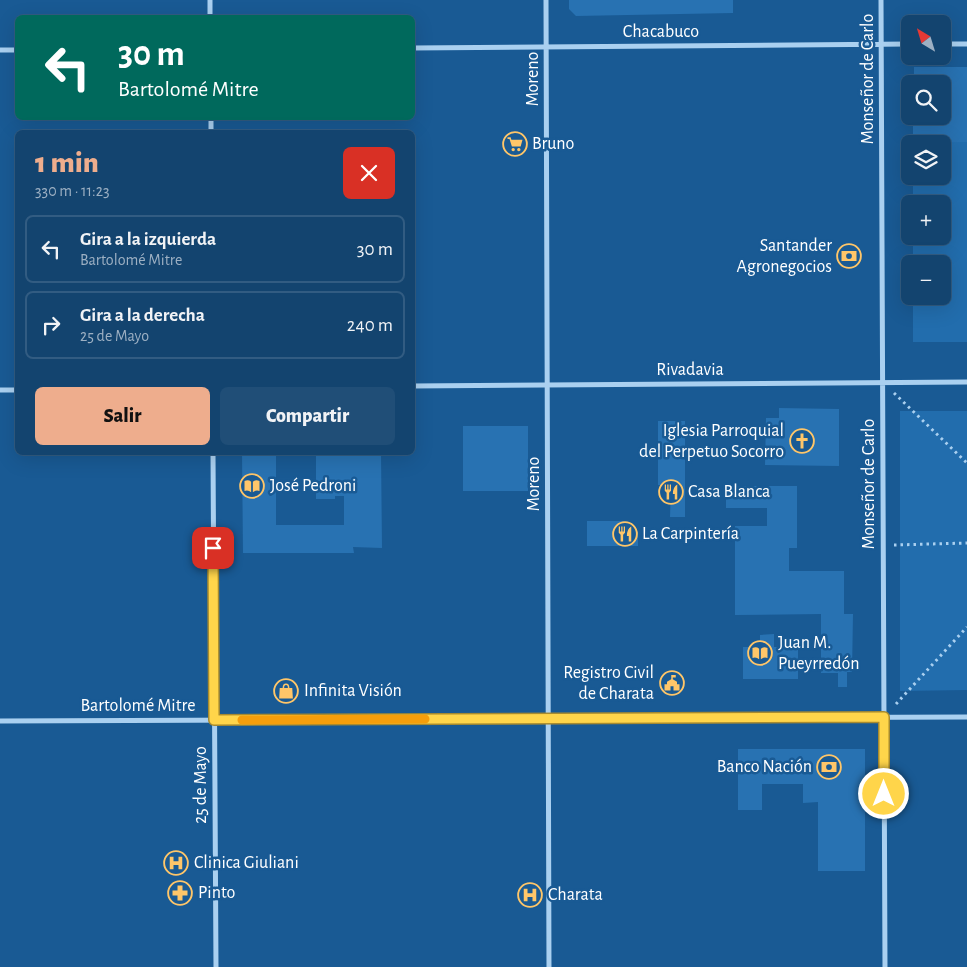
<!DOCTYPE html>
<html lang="es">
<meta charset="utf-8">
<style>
:root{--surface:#13446f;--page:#204e77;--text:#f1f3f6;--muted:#9db0c3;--line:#325c82;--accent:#eead8d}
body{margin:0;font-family:"Alegreya Sans",sans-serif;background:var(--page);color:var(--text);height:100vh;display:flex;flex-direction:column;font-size:19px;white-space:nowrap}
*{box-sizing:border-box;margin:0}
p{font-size:16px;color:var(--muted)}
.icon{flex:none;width:28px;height:28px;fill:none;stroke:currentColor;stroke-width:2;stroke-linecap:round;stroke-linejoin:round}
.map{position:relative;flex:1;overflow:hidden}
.sheet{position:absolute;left:15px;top:130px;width:400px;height:325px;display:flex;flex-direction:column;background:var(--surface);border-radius:8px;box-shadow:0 5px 20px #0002,0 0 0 1px var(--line)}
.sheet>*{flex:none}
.top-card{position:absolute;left:15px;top:15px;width:400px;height:105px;border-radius:8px;box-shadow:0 5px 20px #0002,0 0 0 1px var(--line);background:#00695c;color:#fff;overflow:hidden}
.needle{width:32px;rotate:322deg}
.controls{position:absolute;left:901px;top:15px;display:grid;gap:10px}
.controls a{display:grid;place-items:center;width:50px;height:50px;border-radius:8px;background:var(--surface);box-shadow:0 5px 20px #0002,0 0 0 1px var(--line);font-size:25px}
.pin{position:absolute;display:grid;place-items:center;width:42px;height:42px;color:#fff;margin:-21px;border-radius:10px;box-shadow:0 2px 8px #0006}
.me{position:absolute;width:55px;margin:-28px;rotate:0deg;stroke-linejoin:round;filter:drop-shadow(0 0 4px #0008)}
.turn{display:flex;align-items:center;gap:18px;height:105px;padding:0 20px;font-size:22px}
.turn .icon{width:65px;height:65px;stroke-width:2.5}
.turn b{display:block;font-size:35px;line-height:42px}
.round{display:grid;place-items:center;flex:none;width:52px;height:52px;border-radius:8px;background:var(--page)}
.head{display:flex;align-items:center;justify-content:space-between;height:85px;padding:0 20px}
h1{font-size:30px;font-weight:800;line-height:38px;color:var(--accent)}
.button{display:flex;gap:10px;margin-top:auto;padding:10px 20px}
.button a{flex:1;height:58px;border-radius:8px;background:var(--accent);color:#111;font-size:20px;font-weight:800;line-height:58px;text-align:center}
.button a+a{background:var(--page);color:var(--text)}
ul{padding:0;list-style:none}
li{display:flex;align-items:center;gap:15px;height:68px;margin:0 10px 8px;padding:0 10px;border:2px solid var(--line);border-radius:8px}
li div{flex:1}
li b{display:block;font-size:19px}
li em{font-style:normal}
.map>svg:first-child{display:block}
</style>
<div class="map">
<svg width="967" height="967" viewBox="0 0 967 967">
<rect width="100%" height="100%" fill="#195a94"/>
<!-- green -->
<path fill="#226dad" d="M914 67H967V342H913V296H942V264H913V236H942V204H913V176H942V144H913V116H942V84H914Z
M900 411H967V690L900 691Z"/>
<!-- building -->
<path fill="#2872b2" d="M569 0H733V13L576 16 569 9Z
M914 67H967V142L913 143V116H942V84H914Z
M779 408 839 409V466L765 465 766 418H779Z
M658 421H685V517H670L671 485H658Z
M463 426H528V491H463Z
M242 452H276V525H344V496H335V499H316V452H381L382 548 353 547 354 553H243Z
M726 486H797V548H789V571H844V614H853L852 672H847V687H838V673H821V614L735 615V526H767V508H726Z
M587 521H624L623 532H638V546H587Z
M774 634V647H798V679H743V647H760V635Z
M738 749H865V871H818V802L803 803V784H762V810H738Z"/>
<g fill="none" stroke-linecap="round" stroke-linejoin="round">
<!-- path -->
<path stroke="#aad0f0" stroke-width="3" stroke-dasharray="2.5 4" stroke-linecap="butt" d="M894 393 967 463
M894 545 967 543
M896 704 967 627"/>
<!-- street -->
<path stroke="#aad0f0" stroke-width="5" d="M210 0V18
M546 0 549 967
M881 0 885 967
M942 44H967
M412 48 910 44
M0 50H18
M211 118V132
M412 386 967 382
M0 390H18
M213 452 216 967
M0 721 967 717"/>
</g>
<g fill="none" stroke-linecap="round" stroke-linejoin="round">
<!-- route casing -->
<g stroke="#a68a30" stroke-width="12">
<path id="route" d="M213 548 214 720 884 717V794"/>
</g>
<!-- route -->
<use href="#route" stroke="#ffd54a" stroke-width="9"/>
<!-- slow -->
<path stroke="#f59e0b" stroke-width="9" d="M242 720 425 719"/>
</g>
<!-- icons -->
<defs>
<g id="supermarket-ring" transform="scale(1.25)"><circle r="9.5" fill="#195a94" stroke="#ffc669" stroke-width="1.5"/><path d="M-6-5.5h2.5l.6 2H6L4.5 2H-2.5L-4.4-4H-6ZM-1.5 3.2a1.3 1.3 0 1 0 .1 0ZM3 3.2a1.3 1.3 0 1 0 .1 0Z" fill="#ffc669"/></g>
<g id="bank-ring" transform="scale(1.25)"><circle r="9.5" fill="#195a94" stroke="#ffc669" stroke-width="1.5"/><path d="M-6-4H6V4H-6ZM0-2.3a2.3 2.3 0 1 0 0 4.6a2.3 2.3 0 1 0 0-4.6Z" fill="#ffc669"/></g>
<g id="church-ring" transform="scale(1.25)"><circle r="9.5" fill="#195a94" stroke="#ffc669" stroke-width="1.5"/><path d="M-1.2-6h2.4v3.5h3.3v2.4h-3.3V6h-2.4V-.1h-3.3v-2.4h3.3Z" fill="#ffc669"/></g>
<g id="library-ring" transform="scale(1.25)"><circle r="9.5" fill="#195a94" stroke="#ffc669" stroke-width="1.5"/><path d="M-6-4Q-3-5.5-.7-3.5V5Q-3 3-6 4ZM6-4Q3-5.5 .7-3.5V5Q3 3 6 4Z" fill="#ffc669"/></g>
<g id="restaurant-ring" transform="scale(1.25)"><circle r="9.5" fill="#195a94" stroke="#ffc669" stroke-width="1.5"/><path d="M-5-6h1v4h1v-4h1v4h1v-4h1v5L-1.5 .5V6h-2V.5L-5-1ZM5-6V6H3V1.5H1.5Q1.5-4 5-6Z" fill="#ffc669"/></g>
<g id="civic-ring" transform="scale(1.25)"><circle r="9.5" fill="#195a94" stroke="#ffc669" stroke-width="1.5"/><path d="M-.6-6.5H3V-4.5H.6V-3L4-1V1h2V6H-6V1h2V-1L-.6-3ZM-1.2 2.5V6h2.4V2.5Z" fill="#ffc669"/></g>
<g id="shop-ring" transform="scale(1.25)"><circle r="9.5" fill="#195a94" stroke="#ffc669" stroke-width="1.5"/><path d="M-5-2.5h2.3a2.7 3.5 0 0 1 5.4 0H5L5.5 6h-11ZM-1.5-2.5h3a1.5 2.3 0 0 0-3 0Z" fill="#ffc669"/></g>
<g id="hospital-ring" transform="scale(1.25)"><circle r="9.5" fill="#195a94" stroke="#ffc669" stroke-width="1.5"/><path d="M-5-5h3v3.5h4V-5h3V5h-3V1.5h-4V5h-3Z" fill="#ffc669"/></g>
<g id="pharmacy-ring" transform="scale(1.25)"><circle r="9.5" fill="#195a94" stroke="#ffc669" stroke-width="1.5"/><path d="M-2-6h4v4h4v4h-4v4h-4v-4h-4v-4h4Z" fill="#ffc669"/></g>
</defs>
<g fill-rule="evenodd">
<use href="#supermarket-ring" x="515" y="144"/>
<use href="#bank-ring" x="849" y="256"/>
<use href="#church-ring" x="802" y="441"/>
<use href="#library-ring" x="252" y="486"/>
<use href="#restaurant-ring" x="671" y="492"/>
<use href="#restaurant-ring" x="625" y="534"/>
<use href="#library-ring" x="760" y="653"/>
<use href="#civic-ring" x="672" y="683"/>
<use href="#shop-ring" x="286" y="691"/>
<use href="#bank-ring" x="829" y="767"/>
<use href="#hospital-ring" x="176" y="863"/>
<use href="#pharmacy-ring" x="180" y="893"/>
<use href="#hospital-ring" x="530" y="895"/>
</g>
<g text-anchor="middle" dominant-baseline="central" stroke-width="5" stroke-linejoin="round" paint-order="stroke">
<!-- street labels -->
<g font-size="18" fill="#fff" stroke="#195a94">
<text x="661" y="32">Chacabuco</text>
<text transform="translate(533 79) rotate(-90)">Moreno</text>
<text transform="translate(868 79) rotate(-90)">Monseñor de Carlo</text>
<text x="690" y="370">Rivadavia</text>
<text transform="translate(534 484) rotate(-90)">Moreno</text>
<text transform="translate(869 484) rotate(-90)">Monseñor de Carlo</text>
<text x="138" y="706">Bartolomé Mitre</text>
<text transform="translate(201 785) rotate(-90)">25 de Mayo</text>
</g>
<!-- poi labels -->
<g font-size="18" fill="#fff" stroke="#195a94" text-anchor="start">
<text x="532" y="144">Bruno</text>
<text x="832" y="246" text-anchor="end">Santander<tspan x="832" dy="21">Agronegocios</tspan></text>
<text x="784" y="431" text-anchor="end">Iglesia Parroquial<tspan x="784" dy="21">del Perpetuo Socorro</tspan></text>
<text x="270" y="486">José Pedroni</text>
<text x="688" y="492">Casa Blanca</text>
<text x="642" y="534">La Carpintería</text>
<text x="778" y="643">Juan M.<tspan x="778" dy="21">Pueyrredón</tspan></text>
<text x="654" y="673" text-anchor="end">Registro Civil<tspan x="654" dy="21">de Charata</tspan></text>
<text x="304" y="691">Infinita Visión</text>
<text x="812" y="767" text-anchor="end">Banco Nación</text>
<text x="194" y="863">Clinica Giuliani</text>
<text x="198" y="893">Pinto</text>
<text x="548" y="895">Charata</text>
</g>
</g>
</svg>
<div class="controls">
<a><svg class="needle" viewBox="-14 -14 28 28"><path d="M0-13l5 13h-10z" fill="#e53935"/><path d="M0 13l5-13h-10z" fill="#9db0c3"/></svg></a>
<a><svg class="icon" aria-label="search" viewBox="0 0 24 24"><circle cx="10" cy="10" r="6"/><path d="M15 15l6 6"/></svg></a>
<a><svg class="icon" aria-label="layers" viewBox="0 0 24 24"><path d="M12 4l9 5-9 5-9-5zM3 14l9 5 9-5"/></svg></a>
<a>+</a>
<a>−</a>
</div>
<div class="pin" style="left:213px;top:548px;background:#d93025"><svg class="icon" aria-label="arrive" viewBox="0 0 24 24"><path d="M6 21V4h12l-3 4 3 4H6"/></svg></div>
<svg class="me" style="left:884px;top:794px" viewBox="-20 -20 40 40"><circle r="17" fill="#ffd54a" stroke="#fff" stroke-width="3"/><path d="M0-11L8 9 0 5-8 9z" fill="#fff"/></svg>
<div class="top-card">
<div class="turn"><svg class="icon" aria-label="left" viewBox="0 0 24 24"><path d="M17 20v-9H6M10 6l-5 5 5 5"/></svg><div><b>30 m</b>Bartolomé Mitre</div></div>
</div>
<section class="sheet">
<div class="head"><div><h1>1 min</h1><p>330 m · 11:23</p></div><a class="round" style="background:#d93025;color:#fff"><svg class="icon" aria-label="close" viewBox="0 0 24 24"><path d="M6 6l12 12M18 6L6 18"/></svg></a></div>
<ul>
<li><svg class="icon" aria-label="left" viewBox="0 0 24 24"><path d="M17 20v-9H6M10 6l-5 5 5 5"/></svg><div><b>Gira a la izquierda</b><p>Bartolomé Mitre</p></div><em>30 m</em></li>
<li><svg class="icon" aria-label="right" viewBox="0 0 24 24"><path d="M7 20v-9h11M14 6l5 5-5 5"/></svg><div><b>Gira a la derecha</b><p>25 de Mayo</p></div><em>240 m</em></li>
</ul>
<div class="button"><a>Salir</a><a>Compartir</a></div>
</section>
</div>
